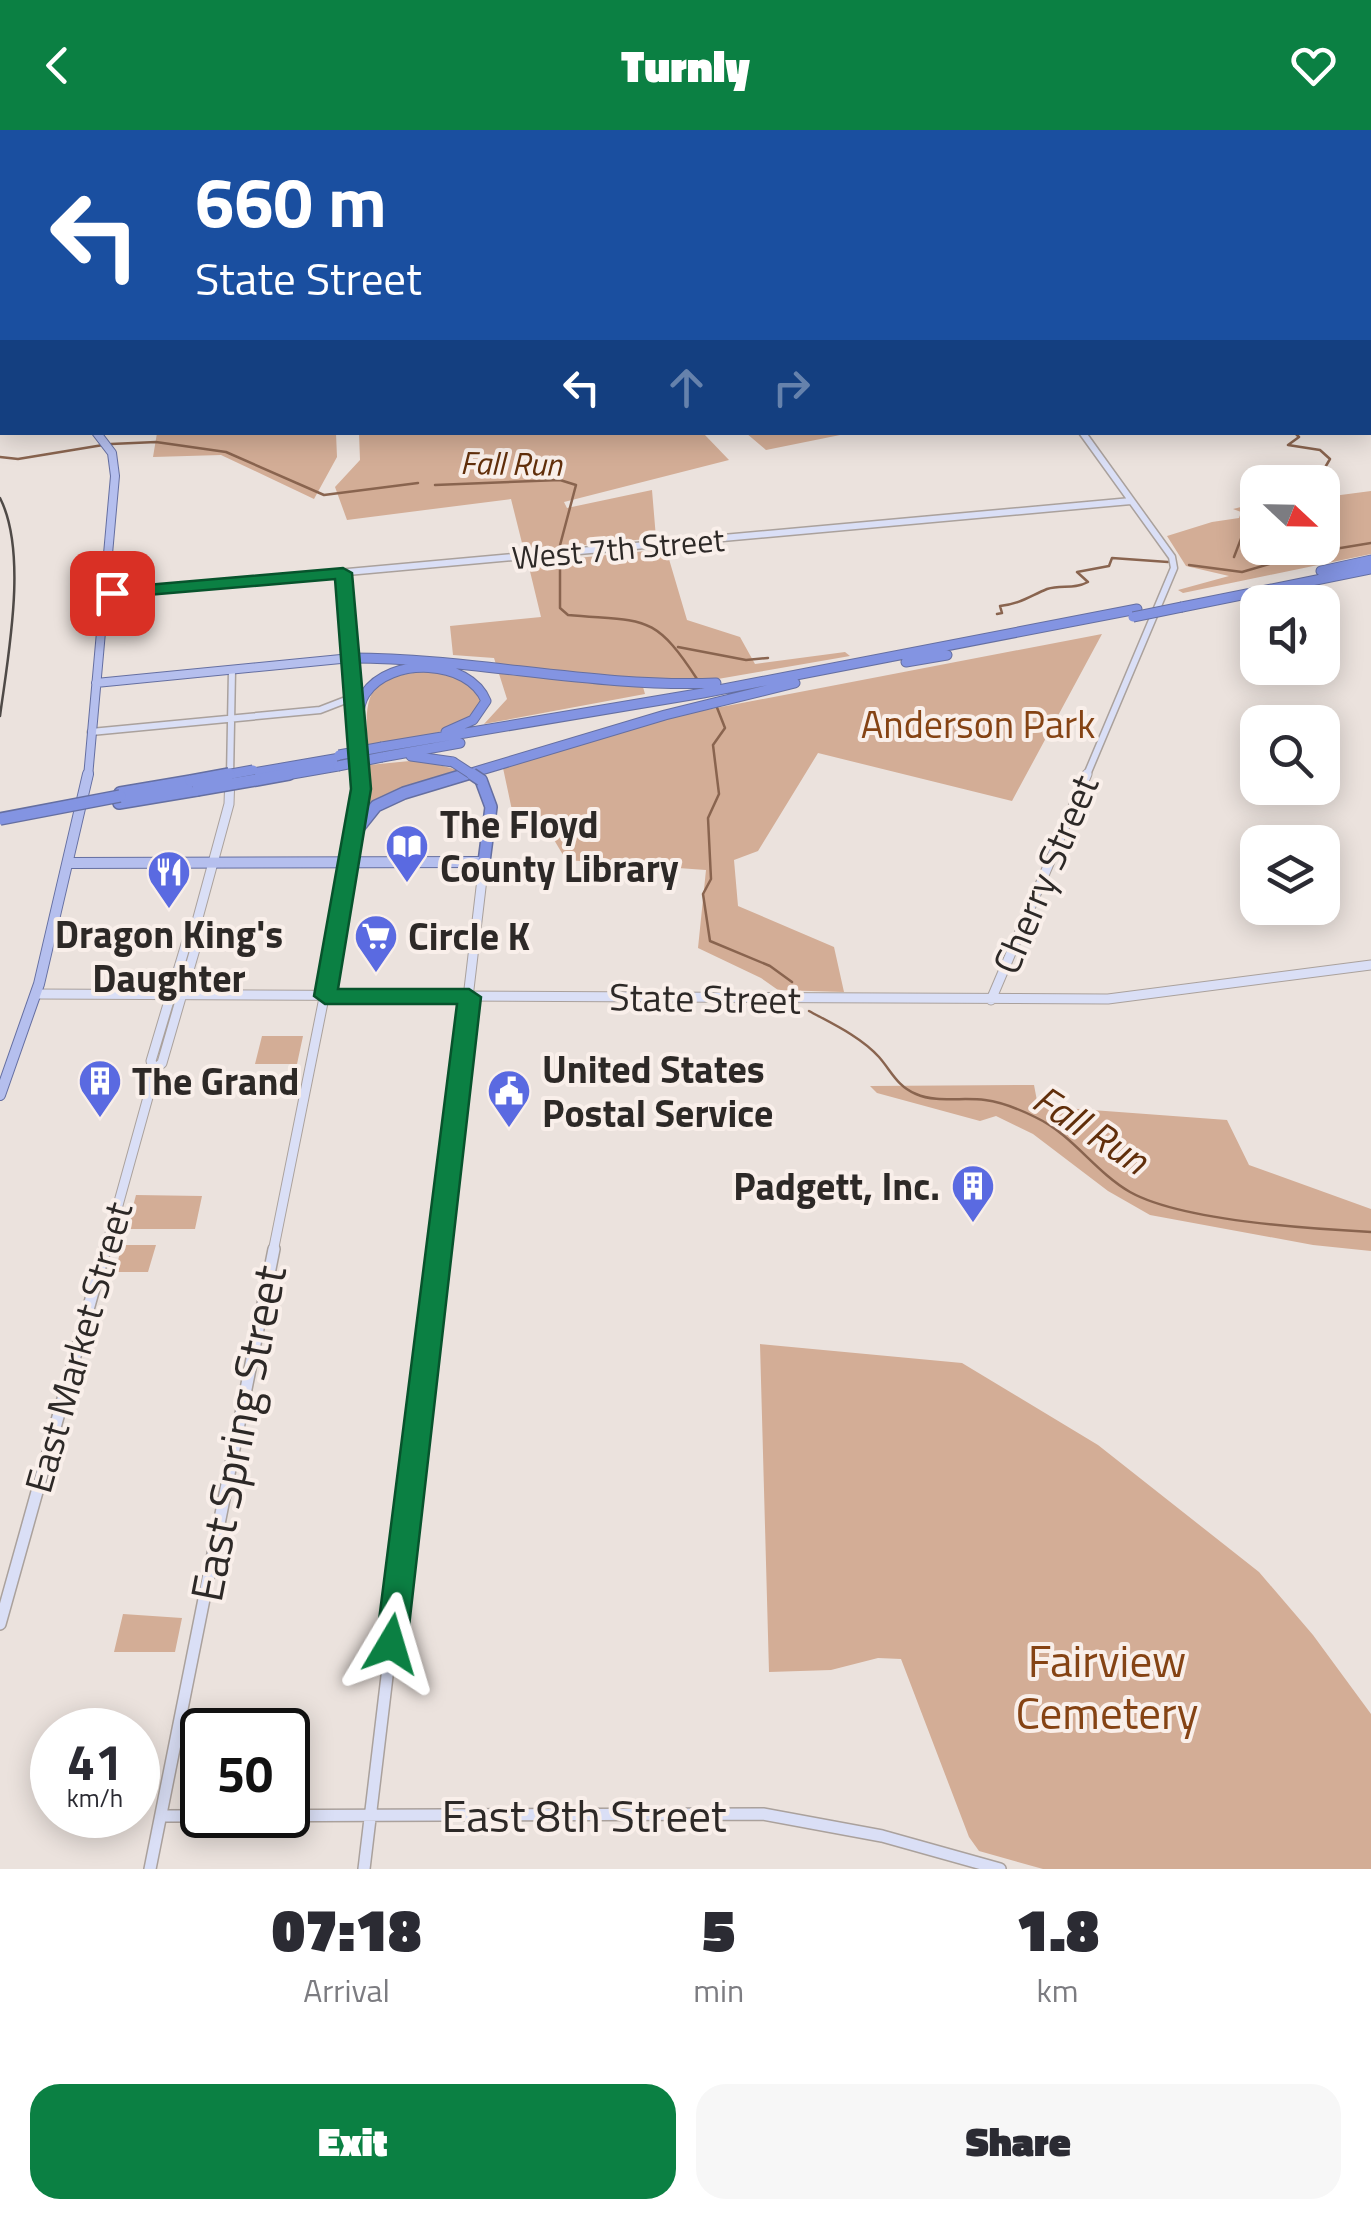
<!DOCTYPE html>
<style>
:root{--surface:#fff;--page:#f7f7f7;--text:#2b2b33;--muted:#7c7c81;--accent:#0b8043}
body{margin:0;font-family:"Titillium Web",sans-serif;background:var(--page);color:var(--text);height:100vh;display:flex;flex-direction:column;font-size:38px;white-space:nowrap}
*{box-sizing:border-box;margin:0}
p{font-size:32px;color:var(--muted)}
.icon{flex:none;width:55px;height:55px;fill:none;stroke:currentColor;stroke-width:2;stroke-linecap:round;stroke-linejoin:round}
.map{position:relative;height:1739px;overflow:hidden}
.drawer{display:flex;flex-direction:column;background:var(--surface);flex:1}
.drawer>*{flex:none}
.top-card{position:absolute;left:0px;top:0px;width:1372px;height:305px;box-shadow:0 5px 25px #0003;background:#1a4fa0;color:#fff;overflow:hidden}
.needle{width:65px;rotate:112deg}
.fabs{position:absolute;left:1240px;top:335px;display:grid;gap:20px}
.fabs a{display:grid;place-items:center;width:100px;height:100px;border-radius:20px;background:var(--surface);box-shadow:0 5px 25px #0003;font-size:50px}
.speed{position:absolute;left:30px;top:1578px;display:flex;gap:20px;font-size:50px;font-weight:700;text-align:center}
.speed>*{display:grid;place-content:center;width:130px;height:130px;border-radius:50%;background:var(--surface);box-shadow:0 5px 25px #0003;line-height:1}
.speed small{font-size:25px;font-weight:400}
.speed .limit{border:5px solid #111;border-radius:15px;background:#fff;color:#111}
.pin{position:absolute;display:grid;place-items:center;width:85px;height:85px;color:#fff;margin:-42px;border-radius:20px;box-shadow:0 5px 15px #0006}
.me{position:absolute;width:110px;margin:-55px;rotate:7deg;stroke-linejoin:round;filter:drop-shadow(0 0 8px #0008)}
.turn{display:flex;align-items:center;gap:35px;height:210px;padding:0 30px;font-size:45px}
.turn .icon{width:130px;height:130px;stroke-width:2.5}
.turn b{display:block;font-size:70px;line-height:85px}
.lanes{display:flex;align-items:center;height:95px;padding:0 30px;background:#0003;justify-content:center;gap:50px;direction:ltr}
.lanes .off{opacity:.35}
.eta{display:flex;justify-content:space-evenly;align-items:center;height:170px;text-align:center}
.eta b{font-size:60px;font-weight:800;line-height:70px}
.button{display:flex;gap:20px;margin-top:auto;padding:20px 30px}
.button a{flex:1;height:115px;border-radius:30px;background:var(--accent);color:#fff;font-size:40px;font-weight:800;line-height:115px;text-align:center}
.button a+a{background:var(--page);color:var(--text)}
header{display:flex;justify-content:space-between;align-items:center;height:130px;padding:0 30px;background:var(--accent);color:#fff;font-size:45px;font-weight:800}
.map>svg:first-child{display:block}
</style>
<header><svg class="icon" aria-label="back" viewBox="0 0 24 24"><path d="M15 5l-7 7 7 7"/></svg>Turnly<svg class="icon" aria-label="heart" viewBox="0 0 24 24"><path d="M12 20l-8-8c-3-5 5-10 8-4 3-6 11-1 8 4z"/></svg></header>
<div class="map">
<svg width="1371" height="1739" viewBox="0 0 1371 1739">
<rect width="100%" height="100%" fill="#ebe2dd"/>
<!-- green -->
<path fill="#d3ad96" d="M157 303H336L337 327 314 369 221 325 153 327Z
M359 303H715L705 305 729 330 564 372 567 378 652 360 656 408 524 421 511 369 347 390 335 357 360 330Z
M746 303 747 302 850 303 766 320Z
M1327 349 1333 366 1371 361V424L1183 463 1178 460 1229 446 1186 436 1167 406 1212 392 1239 388 1241 382 1233 379 1257 373V382L1251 388H1257L1258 418H1322V352H1314Z
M666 419 687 490 740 507 755 534 845 522 850 526 712 550H641L645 564 484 594 507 569 494 528 453 525 450 496 541 487 528 433Z
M1102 504 1012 671 818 623 758 721 734 730 738 776 834 817 844 862 778 860 761 848 698 818 706 740 566 730 550 703 516 699 503 638 674 586Z
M435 541 467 549 482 573C458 608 407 608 368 615 362 555 375 545 435 541Z
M420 630 462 641 399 659 364 680 369 635Z
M262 906H303L297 934H255Z
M1034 955 1038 976 1227 990 1249 1035 1371 1079V1121L1313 1115 1150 1085 1108 1061 1033 1004 996 986 980 991 877 963 870 956Z
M136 1065 202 1066 195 1099H127Z
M122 1115H156L148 1142H115Z
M760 1214 962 1233 1098 1315 1259 1442 1313 1505 1371 1584V1739H1043L979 1721 969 1707 901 1529 878 1528 831 1540 769 1542Z
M123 1484 182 1488 175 1522H114Z"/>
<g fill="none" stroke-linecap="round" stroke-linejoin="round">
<!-- stream -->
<path stroke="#89644f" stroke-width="2.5" d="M351 0 357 2
M1294 302 1299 307 1288 315 1320 320 1330 329 1320 346
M111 314 156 312 226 322 324 365 418 353
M0 327 18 329 103 315
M435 355 560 350 576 355 559 419
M1322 357V363
M560 426V478L568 485C643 492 653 481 697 549
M1234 427 1249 388 1258 381
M1189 435 1242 442 1304 424 1371 413
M997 484 1002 483 1000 476C1020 474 1030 466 1047 459 1061 454 1073 460 1088 452L1077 442 1109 436 1112 428 1168 432
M678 517 746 530 768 528
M716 575 725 598 713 615 719 664 708 688 711 749 703 764 710 811 770 836 792 852
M809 881C833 894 861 907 879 927 892 942 897 956 916 964 936 973 963 967 985 970 1000 972 1021 980 1035 987 1073 1005 1094 1041 1130 1062 1182 1091 1311 1099 1371 1102"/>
<!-- secondary-far3 casing -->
<g stroke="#aaa19c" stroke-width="6">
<path id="secondary-far3" d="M503 2 511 0"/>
</g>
<!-- secondary-far2 casing -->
<g stroke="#aaa19c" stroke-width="9">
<path id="secondary-far2" d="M1082 302 1172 427 1174 438 1086 647
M343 443 356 615
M104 464 1131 371
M91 602 320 580 351 568
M230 647 232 540"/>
</g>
<!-- secondary-far1 casing -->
<g stroke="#aaa19c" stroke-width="11">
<path id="secondary-far1" d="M36 864 1108 869 1371 835
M991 870 1087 644
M154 940 162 933 200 802 196 795
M105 1122 150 960 154 940 151 931 189 804 196 795 229 674 230 644
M273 1122 351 733
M438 1122 484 732"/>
</g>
<!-- secondary casing -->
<g stroke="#aaa19c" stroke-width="14">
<path id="secondary" d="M0 1494 105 1119
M161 1686 763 1684 882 1706 1000 1739
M150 1739 274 1119
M364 1739 438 1119"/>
</g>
<!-- primary-far1 casing -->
<g stroke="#656fa1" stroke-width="10">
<path id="primary-far1" d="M96 553 351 528
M359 627 360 647
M88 647 115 346 112 323 96 302"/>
</g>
<!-- primary casing -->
<g stroke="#656fa1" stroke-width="12">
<path id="primary" d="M70 733 484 732
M351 733 361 667 360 644
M0 965 39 854 88 644"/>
</g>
<!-- highway-far1 casing -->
<g stroke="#656fa1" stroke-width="11">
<path id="highway-far1" d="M1321 441 1371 430
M1182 477 1371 439
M351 528C474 528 593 558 716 553
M906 532 947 525
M382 617 703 563 1137 479
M411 626 453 632
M359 627C360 609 354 581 365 564 390 526 469 529 486 571L473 590 446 602
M382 627 460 613
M253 643 340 628
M275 647 338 636
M458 647 665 585 795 553"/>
</g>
<!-- highway casing -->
<g stroke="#656fa1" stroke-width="14">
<path id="highway" d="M256 650 289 644
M481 650 491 677 484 732
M120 663 191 651
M119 673 197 660
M356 701 376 676 404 663 467 644"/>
</g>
<!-- secondary-far3 -->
<use href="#secondary-far3" stroke="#dadff6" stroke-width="5"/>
<!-- secondary-far2 -->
<use href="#secondary-far2" stroke="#dadff6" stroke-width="6"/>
<!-- secondary-far1 -->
<use href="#secondary-far1" stroke="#dadff6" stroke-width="9"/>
<!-- secondary -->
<use href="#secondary" stroke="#dadff6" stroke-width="11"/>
<!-- primary-far1 -->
<use href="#primary-far1" stroke="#b5bfee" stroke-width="8"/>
<!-- primary -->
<use href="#primary" stroke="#b5bfee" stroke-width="10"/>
<!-- highway-far1 -->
<use href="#highway-far1" stroke="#8394e2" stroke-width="9"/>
<!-- highway -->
<use href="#highway" stroke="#8394e2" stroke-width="11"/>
<!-- rail -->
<path stroke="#4f4a47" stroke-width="2.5" d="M279 2 288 0
M0 368C28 423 8 526 0 586"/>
<!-- highway-bridge-far1 casing -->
<g stroke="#656fa1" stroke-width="11" stroke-linecap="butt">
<path id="highway-bridge-far1" d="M1133 487 1182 477
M339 625 382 617
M453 632 476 647
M338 636 382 627
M215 647 253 640"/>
</g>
<!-- highway-bridge casing -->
<g stroke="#656fa1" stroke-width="14" stroke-linecap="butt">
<path id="highway-bridge" d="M472 644 481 650
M191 651 229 644
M197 660 256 650
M0 689 120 666"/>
</g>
<!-- highway-bridge-far1 -->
<use href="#highway-bridge-far1" stroke="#8394e2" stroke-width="9"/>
<!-- highway-bridge -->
<use href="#highway-bridge" stroke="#8394e2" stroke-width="11"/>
</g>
<!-- route -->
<path fill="#0b8043" stroke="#07532c" stroke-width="2.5" d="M343 438 352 443 371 659 338 859H469L481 867 407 1514 402 1524 391 1528 380 1524 376 1514 457 874H325L314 866 351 659 335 449 112 468 103 463 112 458Z"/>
<!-- icons -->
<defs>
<g id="library-pin" transform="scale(2.25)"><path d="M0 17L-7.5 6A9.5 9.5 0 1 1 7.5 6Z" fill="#5a6ae1" stroke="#f9efea"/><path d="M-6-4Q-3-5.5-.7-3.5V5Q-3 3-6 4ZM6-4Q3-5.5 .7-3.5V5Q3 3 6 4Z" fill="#fff"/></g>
<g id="restaurant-pin" transform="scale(2.25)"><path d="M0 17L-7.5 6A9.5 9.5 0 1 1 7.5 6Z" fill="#5a6ae1" stroke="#f9efea"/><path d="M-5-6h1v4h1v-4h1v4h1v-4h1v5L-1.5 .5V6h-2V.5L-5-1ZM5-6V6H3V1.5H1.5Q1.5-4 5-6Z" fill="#fff"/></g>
<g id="supermarket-pin" transform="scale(2.25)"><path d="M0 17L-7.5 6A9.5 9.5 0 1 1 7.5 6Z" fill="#5a6ae1" stroke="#f9efea"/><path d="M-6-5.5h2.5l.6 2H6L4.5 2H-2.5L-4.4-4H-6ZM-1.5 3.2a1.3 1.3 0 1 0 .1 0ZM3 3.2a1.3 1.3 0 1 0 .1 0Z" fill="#fff"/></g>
<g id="building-pin" transform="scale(2.25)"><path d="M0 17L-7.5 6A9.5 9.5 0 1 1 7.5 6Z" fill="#5a6ae1" stroke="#f9efea"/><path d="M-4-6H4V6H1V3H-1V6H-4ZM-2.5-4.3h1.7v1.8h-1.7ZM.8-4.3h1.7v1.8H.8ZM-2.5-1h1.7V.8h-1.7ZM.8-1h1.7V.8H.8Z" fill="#fff"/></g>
<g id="civic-pin" transform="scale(2.25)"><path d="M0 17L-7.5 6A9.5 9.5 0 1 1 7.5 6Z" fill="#5a6ae1" stroke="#f9efea"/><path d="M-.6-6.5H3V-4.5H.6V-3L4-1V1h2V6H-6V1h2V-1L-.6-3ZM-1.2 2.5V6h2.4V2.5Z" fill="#fff"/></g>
</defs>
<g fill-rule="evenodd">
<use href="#library-pin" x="407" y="716"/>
<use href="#restaurant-pin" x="169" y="742"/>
<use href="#supermarket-pin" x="376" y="806"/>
<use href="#building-pin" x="100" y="951"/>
<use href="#civic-pin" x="509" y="961"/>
<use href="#building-pin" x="973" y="1056"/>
</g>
<g text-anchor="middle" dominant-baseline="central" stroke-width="8" stroke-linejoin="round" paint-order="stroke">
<!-- far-water labels -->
<g font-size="32" font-style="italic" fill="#612f0b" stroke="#f9efea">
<text transform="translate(511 333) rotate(1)">Fall Run</text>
</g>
<!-- far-street labels -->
<g font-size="32" fill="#2d2927" stroke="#f9efea">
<text transform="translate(618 418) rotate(-5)">West 7th Street</text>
</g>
<!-- park labels -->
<g font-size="38" fill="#854314" stroke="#f9efea">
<text x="978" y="594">Anderson Park</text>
</g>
<!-- poi labels -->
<g font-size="38" font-weight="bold" fill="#2d2927" stroke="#f9efea" text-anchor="start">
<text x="440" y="694">The Floyd<tspan x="440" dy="44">County Library</tspan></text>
<text x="169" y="804" text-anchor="middle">Dragon King's<tspan x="169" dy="44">Daughter</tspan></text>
<text x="408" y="806">Circle K</text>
<text x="542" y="939">United States<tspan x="542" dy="44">Postal Service</tspan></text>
<text x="132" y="951">The Grand</text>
<text x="940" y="1056" text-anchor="end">Padgett, Inc.</text>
</g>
<!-- street labels -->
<g font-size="38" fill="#2d2927" stroke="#f9efea">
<text transform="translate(1045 744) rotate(-67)">Cherry Street</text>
<text transform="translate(705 868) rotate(1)">State Street</text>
<text transform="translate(78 1217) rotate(-74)">East Market Street</text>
</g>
<!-- water labels -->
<g font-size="40" font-style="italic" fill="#612f0b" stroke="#f9efea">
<text transform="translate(1091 999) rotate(33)">Fall Run</text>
</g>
<!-- near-street labels -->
<g font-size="45" fill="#2d2927" stroke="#f9efea">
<text transform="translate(237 1303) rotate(-79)">East Spring Street</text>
<text x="584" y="1685">East 8th Street</text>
</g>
<!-- near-park labels -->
<g font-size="45" fill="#854314" stroke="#f9efea">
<text x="1107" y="1530">Fairview<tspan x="1107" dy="52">Cemetery</tspan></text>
</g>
</g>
</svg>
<div class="fabs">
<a><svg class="needle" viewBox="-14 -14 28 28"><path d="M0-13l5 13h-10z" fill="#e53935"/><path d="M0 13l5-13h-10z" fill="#7c7c81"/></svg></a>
<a><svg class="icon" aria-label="sound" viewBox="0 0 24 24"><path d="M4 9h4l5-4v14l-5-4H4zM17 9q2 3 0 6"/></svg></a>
<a><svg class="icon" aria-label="search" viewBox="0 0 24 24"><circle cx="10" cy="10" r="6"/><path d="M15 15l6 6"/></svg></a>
<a><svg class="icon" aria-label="layers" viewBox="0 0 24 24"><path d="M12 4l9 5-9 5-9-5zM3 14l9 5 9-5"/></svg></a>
</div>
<div class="speed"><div>41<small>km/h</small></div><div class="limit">50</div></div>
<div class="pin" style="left:112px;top:463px;background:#d93025"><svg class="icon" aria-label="arrive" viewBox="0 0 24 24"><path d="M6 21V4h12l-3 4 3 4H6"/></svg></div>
<svg class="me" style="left:391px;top:1514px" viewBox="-20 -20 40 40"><path d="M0-17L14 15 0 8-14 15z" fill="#0b8043" stroke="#fff" stroke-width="4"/></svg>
<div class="top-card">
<div class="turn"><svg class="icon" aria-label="left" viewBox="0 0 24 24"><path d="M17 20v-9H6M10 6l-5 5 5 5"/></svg><div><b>660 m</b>State Street</div></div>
<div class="lanes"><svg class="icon" aria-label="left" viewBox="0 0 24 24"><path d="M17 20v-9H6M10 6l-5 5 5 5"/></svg><svg class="icon off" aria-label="ahead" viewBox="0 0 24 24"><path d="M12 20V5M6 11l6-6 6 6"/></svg><svg class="icon off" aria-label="right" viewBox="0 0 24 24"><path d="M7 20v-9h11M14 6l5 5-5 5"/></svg></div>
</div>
</div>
<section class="drawer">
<div class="eta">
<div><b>07:18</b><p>Arrival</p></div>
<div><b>5</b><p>min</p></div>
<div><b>1.8</b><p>km</p></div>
</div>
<div class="button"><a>Exit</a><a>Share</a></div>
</section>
